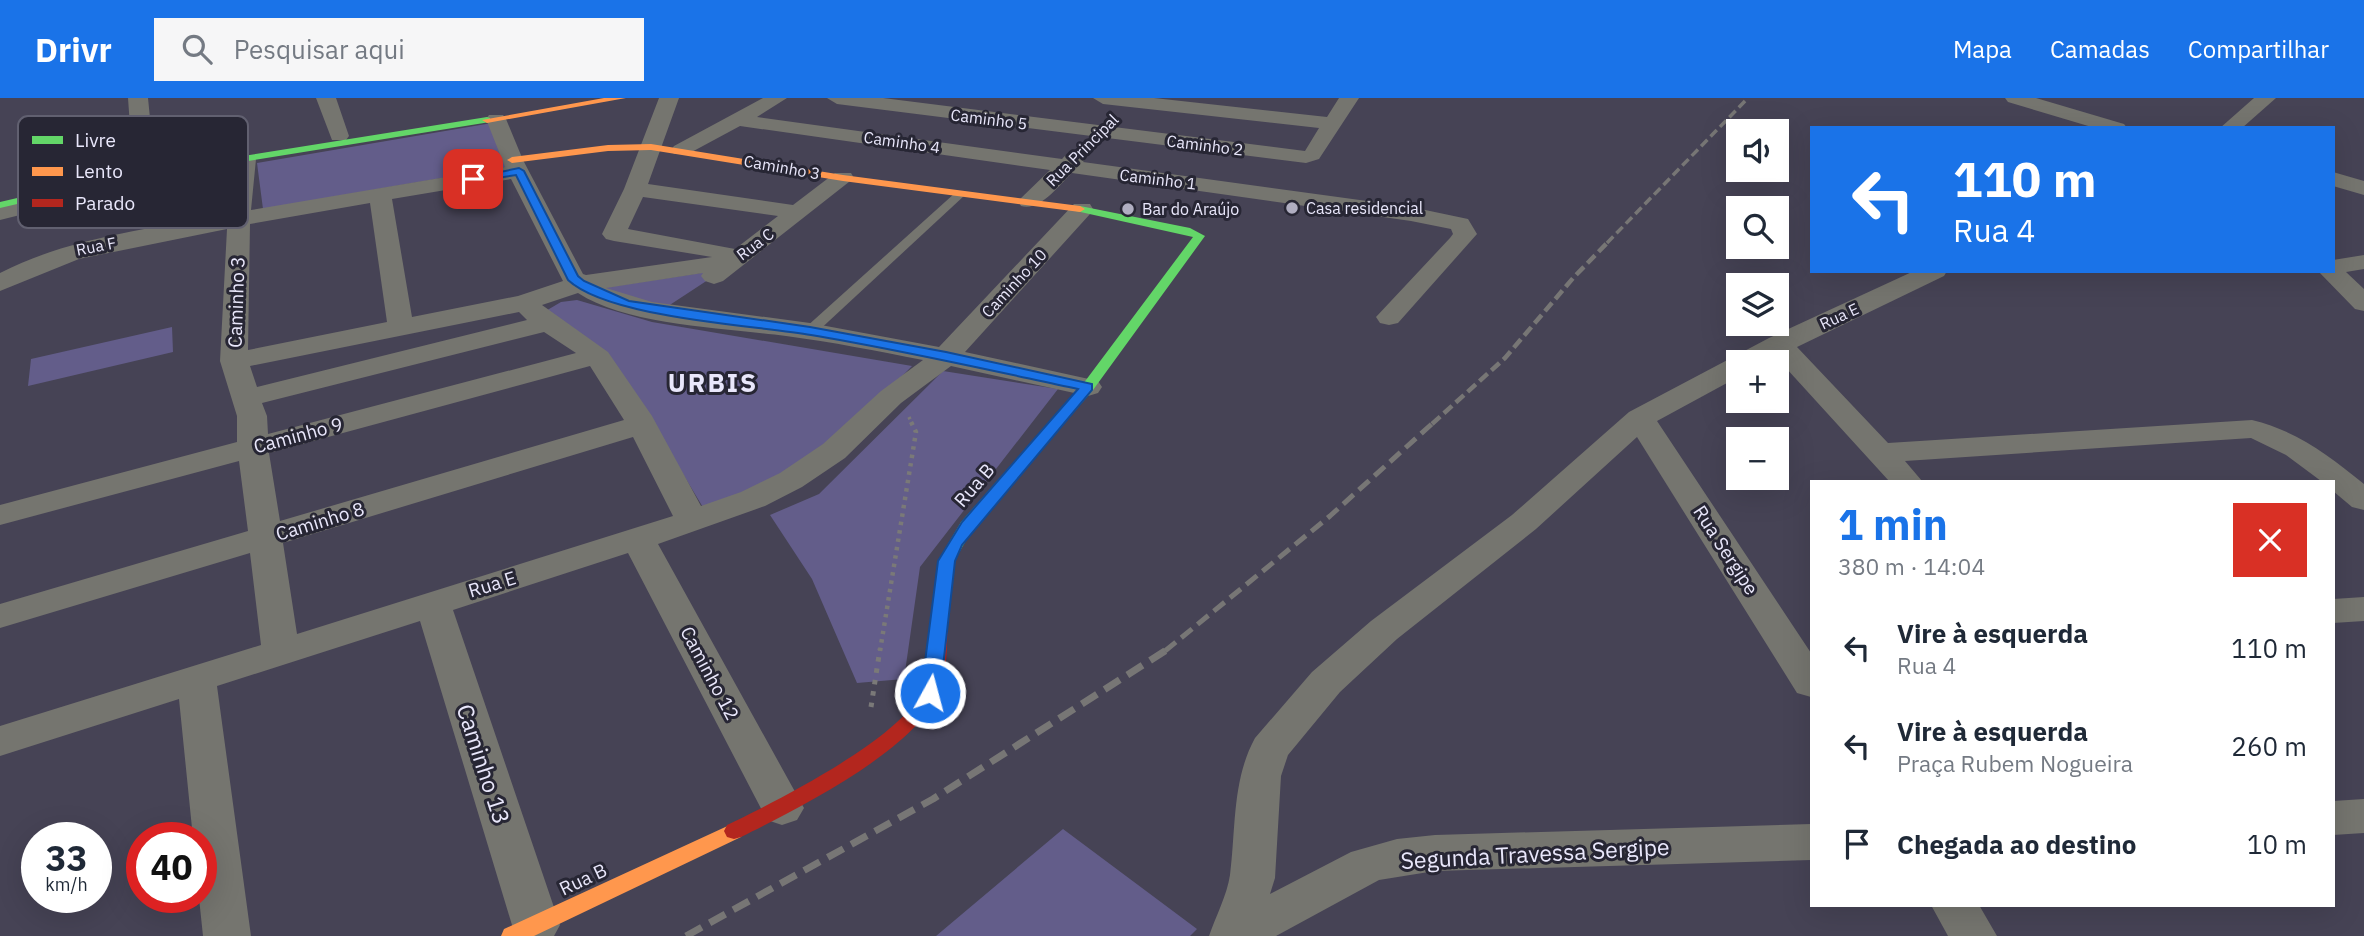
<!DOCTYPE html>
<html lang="pt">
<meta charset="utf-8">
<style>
:root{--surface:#fff;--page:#f6f6f7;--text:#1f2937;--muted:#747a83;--accent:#1a73e8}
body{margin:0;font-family:"IBM Plex Sans",sans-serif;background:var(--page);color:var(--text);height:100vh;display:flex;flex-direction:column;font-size:26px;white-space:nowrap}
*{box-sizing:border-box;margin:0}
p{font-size:23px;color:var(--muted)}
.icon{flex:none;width:38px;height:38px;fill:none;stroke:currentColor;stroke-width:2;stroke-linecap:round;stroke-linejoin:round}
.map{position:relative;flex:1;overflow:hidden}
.details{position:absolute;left:1810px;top:382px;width:525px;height:427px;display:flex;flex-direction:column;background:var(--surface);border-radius:0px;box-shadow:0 7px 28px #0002}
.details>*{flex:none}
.top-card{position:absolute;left:1810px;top:28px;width:525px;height:147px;border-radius:0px;box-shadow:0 7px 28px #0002;background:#1a73e8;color:#fff;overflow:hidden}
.controls{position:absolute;left:1726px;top:21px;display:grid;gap:14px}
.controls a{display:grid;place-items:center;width:63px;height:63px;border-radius:0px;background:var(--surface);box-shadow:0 7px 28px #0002;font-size:35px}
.speed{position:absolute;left:21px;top:724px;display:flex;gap:14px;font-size:35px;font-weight:700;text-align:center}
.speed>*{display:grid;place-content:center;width:91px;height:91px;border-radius:50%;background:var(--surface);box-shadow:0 7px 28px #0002;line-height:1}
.speed small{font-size:18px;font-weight:400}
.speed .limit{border:10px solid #d22;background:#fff;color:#111}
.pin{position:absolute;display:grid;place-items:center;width:60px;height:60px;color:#fff;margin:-30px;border-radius:14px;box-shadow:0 4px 10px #0006}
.me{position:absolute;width:77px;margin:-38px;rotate:7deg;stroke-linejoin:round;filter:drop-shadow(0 0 5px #0008)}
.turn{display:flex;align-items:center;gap:24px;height:147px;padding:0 28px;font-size:32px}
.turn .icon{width:91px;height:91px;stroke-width:2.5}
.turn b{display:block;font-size:49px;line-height:60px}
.round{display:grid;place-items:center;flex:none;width:74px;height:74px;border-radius:0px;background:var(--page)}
.head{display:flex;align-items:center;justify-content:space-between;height:119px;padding:0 28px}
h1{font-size:42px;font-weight:700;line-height:52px;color:var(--accent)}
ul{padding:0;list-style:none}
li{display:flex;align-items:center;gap:21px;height:98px;padding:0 28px}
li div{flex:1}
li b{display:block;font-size:26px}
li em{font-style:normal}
header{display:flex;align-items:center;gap:42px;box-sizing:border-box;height:98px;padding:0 35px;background:var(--accent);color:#fff}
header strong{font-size:33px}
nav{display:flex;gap:38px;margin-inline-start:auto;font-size:24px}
.search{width:490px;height:63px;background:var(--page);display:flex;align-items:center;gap:18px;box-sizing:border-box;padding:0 24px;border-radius:0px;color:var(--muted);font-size:26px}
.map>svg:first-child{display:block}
</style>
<header>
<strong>Drivr</strong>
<div class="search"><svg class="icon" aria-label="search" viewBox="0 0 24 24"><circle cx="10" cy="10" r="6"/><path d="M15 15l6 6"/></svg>Pesquisar aqui</div>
<nav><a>Mapa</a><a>Camadas</a><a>Compartilhar</a></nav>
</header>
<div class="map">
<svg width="2364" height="838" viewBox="0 0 2364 838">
<rect width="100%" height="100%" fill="#464355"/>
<!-- green -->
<path fill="#635d8a" d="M492 25 512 68 263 111 257 65Z
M707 174 714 178 656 216 595 191Z
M577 202 652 224 912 268 836 346 803 372 704 411 657 333 544 214 561 204Z
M172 229 173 254 28 288 31 261Z
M943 273 1058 291 920 469 904 581 857 585 812 481 770 417 819 396Z
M1063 731 1197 831 1190 838H936Z"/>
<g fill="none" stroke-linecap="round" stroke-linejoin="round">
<!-- path-far2 -->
<path stroke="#7a7978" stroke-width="3.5" stroke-dasharray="2.5 4.5" stroke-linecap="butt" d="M909 319 912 326"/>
<!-- path-far1 -->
<path stroke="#7a7978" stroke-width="4.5" stroke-dasharray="3.5 5" stroke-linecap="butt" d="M880 553 916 334 911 324"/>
<!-- path -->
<path stroke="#7a7978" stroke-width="5" stroke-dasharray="4.5 7" stroke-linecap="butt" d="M871 609 880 551"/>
<!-- lane -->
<path fill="#75756f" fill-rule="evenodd" d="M955 95 965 97 815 236H805V230Z"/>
<!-- street -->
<path fill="#75756f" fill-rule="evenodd" d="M128 0H148L155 71 152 76H136L133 71Z
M316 0H336L349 38 346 42H332Z
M659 0H679L648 86 793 107 835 75H851L854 80 723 183 714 186 705 183 701 178 703 175 606 190 652 204 810 225 939 249 1074 106H1090L1093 111 1090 116 965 254 1098 283 1102 289 1098 295 1088 298 951 268 901 305 845 360 802 389 765 408 658 446 804 710 797 722 782 727 767 722 628 455 453 512 560 827 554 838H518L512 827 420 523 217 588 251 838H203L199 800 201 740H193L179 601 0 658V628L261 547 250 455 0 530V506L248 433 239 363 0 427V407L237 344V318L220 263 227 131 79 161 0 193V175C70 139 151 131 228 116L233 77 60 107 0 122V108L59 93 234 63 238 57H252L256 61 251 112 505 69 486 21 489 17H503L506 21 523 62 583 176 586 177 712 159 614 143 606 141 602 136 624 91ZM511 81 563 183 518 198 412 219 392 101ZM643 99 778 118 735 151 628 131ZM370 105 387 224 248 252 250 126ZM578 195C628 228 727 230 786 238 832 244 877 253 923 262L881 293 823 346 780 375 741 394 701 408 652 318 608 254 542 207ZM519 214 527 222 257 289 250 268ZM544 234 576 255 268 336 267 318 262 305ZM590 268 624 322 280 423 269 355ZM633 339 673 418 297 536 283 445Z
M763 0H787L757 19 1062 61C1070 53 1074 50 1085 53L1088 57 1083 64 1411 109 1468 121 1477 136 1398 225 1389 227 1380 225 1376 219 1450 140 1453 136 1451 131 1411 123 1072 75C1058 88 1041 113 1021 108L1018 103 1050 72 740 28 688 56H674L671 52 674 48Z
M827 0H883L1305 53 1319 30 1103 6 1093 0H1154L1327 19 1339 0H1359L1319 61 1306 65 837 6Z
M2005 0H2036L2124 26 2127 30H2095L2008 4Z
M2254 0H2276L2242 30H2220Z
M2333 74 2364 83V97L2333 88Z
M2364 157V171L2346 174 2364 191V213L2355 211 2318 173H2333V162Z
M1914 173H1947L1944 178 1797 249 1888 345 2252 322C2297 333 2328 357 2364 386V412L2352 409 2333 393V383H2321L2286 357 2251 340 1905 363 1922 383H1889L1776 259 1766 264H1738V279L1657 323 1811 555V599L1797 595 1637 339 1536 431 1397 541 1340 594 1288 657 1281 678 1275 780 1270 796 1351 754 1397 741 1435 737 1811 726V762L1435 773 1379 782 1276 838H1209C1216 818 1227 797 1230 777 1236 730 1232 682 1255 640L1312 574 1371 523 1512 417 1629 314 1769 240Z
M2364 499V523L2333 525V501Z
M2364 701V735L2333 737V703Z
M1931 807H1979L1997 838H1948Z"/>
<!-- fast -->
<path fill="#63d668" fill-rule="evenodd" d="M487 19 490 20V24L99 87 0 110V104L99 81Z
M1080 108 1190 130 1205 138 1093 292 974 429 954 463 949 515 946 519H934L931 515 938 463 961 424 1083 286 1193 139 1076 113 1075 111Z"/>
<!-- slow -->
<path fill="#ff974d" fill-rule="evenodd" d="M604 0H626L487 25 482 22Z
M651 46 843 77 1080 108 1085 111 1080 114 843 83 651 52 608 53 512 65 507 62 512 59 608 47Z
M734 725 741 727 744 733 741 739 534 838H501L504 831Z"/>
<!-- jam -->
<path fill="#b3261e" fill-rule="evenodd" d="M940 509 946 511 949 515C946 540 949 572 939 595 914 653 797 711 741 739L734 741 727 739 724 733 727 727C775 704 898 642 921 595 931 572 928 540 931 515L934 511Z"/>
<!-- rail-far3 -->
<path stroke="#777675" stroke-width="3.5" stroke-dasharray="9 4.5" stroke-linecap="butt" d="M1607 145 1748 0"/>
<!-- rail-far2 -->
<path stroke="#777675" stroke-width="4.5" stroke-dasharray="11 5" stroke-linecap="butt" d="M1432 326 1505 260 1574 179 1609 143"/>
<!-- rail-far1 -->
<path stroke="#777675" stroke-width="5" stroke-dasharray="14 7" stroke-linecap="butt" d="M1165 553 1330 418 1434 324"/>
<!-- rail -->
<path stroke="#777675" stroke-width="7" stroke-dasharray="18 9" stroke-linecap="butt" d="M686 838 933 701 1168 551"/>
</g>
<!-- route -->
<path fill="#1a73e8" stroke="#114b97" stroke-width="2" d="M519 70 524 73 578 178 584 183 629 203 810 229 946 254 1092 286V292L962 447 955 463 940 595 937 599H923L921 595 938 463 962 424 1078 291C989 272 901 252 811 237 753 227 609 220 568 182L516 77 473 84 467 81Z"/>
<!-- markers -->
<g fill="#b0aec1" stroke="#272634" stroke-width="2.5">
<circle cx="1292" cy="110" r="7"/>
<circle cx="1128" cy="111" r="7"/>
</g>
<g text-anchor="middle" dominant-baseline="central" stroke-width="6" stroke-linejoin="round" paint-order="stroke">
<!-- far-street labels -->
<g font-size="16" fill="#e9e7fb" stroke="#272634">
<text transform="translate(989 21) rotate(7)">Caminho 5</text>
<text transform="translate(902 44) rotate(8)">Caminho 4</text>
<text transform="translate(1205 47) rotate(7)">Caminho 2</text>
<text transform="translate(1082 52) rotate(-45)">Rua Principal</text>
<text transform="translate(782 69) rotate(10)">Caminho 3</text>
<text transform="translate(1158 81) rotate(7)">Caminho 1</text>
<text transform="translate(755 146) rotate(-37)">Rua C</text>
<text transform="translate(96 148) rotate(-11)">Rua F</text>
<text transform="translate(1014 185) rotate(-47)">Caminho 10</text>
<text transform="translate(1839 218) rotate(-25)">Rua E</text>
</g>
<!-- far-poi labels -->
<g font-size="16" fill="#e9e7fb" stroke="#272634" text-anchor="start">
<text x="1306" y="110">Casa residencial</text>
<text x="1142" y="111">Bar do Araújo</text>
</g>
<!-- street labels -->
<g font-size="19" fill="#e9e7fb" stroke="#272634">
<text transform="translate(236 204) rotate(-88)">Caminho 3</text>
<text transform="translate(298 337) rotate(-15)">Caminho 9</text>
<text transform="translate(974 387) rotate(-49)">Rua B</text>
<text transform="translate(320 423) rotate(-17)">Caminho 8</text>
<text transform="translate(1726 452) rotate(57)">Rua Sergipe</text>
<text transform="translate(492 486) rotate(-17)">Rua E</text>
<text transform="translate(710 575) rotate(62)">Caminho 12</text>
<text transform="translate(583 781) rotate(-25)">Rua B</text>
</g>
<!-- near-street labels -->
<g font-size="23" fill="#e9e7fb" stroke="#272634">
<text transform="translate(484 666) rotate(72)">Caminho 13</text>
<text transform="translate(1535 755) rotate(-3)">Segunda Travessa Sergipe</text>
</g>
<!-- district labels -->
<g font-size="26" font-weight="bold" letter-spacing="2" fill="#e9e7fb" stroke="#272634">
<text x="713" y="284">URBIS</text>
</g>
</g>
<!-- legend -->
<rect x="18" y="18" width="230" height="112" rx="10" fill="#272634" stroke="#616070" stroke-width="2"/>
<rect x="32" y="38" width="31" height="8" fill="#63d668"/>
<rect x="32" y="69" width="31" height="9" fill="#ff974d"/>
<rect x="32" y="101" width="31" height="8" fill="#b3261e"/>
<g font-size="19" fill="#e9e7fb">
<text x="75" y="49">Livre</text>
<text x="75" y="80">Lento</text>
<text x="75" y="112">Parado</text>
</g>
</svg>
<div class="controls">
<a><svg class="icon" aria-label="sound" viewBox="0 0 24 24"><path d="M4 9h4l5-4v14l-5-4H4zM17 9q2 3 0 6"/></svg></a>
<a><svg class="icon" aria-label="search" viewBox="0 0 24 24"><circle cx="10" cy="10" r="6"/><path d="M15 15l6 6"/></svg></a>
<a><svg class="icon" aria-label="layers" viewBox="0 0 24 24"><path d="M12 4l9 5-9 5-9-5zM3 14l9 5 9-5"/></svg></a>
<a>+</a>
<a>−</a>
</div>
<div class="speed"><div>33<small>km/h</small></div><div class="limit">40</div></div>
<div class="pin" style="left:473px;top:81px;background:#d93025"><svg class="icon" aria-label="arrive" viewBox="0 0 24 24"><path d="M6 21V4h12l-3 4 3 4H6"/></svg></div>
<svg class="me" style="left:930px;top:595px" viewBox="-20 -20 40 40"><circle r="17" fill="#1a73e8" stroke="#fff" stroke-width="3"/><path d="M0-11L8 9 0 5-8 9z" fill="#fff"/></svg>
<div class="top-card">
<div class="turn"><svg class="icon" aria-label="left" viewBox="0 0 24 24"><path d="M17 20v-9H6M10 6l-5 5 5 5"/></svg><div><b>110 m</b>Rua 4</div></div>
</div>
<section class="details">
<div class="head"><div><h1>1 min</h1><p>380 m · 14:04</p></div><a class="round" style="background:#d93025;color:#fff"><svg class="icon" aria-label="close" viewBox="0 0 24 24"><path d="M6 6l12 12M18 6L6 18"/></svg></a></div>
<ul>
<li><svg class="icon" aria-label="left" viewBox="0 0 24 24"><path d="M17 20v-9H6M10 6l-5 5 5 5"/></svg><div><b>Vire à esquerda</b><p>Rua 4</p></div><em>110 m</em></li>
<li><svg class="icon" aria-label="left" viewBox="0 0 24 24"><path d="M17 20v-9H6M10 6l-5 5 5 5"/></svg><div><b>Vire à esquerda</b><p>Praça Rubem Nogueira</p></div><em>260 m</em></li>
<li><svg class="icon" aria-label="arrive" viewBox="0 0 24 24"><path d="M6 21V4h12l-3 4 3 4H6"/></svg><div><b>Chegada ao destino</b></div><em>10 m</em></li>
</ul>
</section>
</div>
